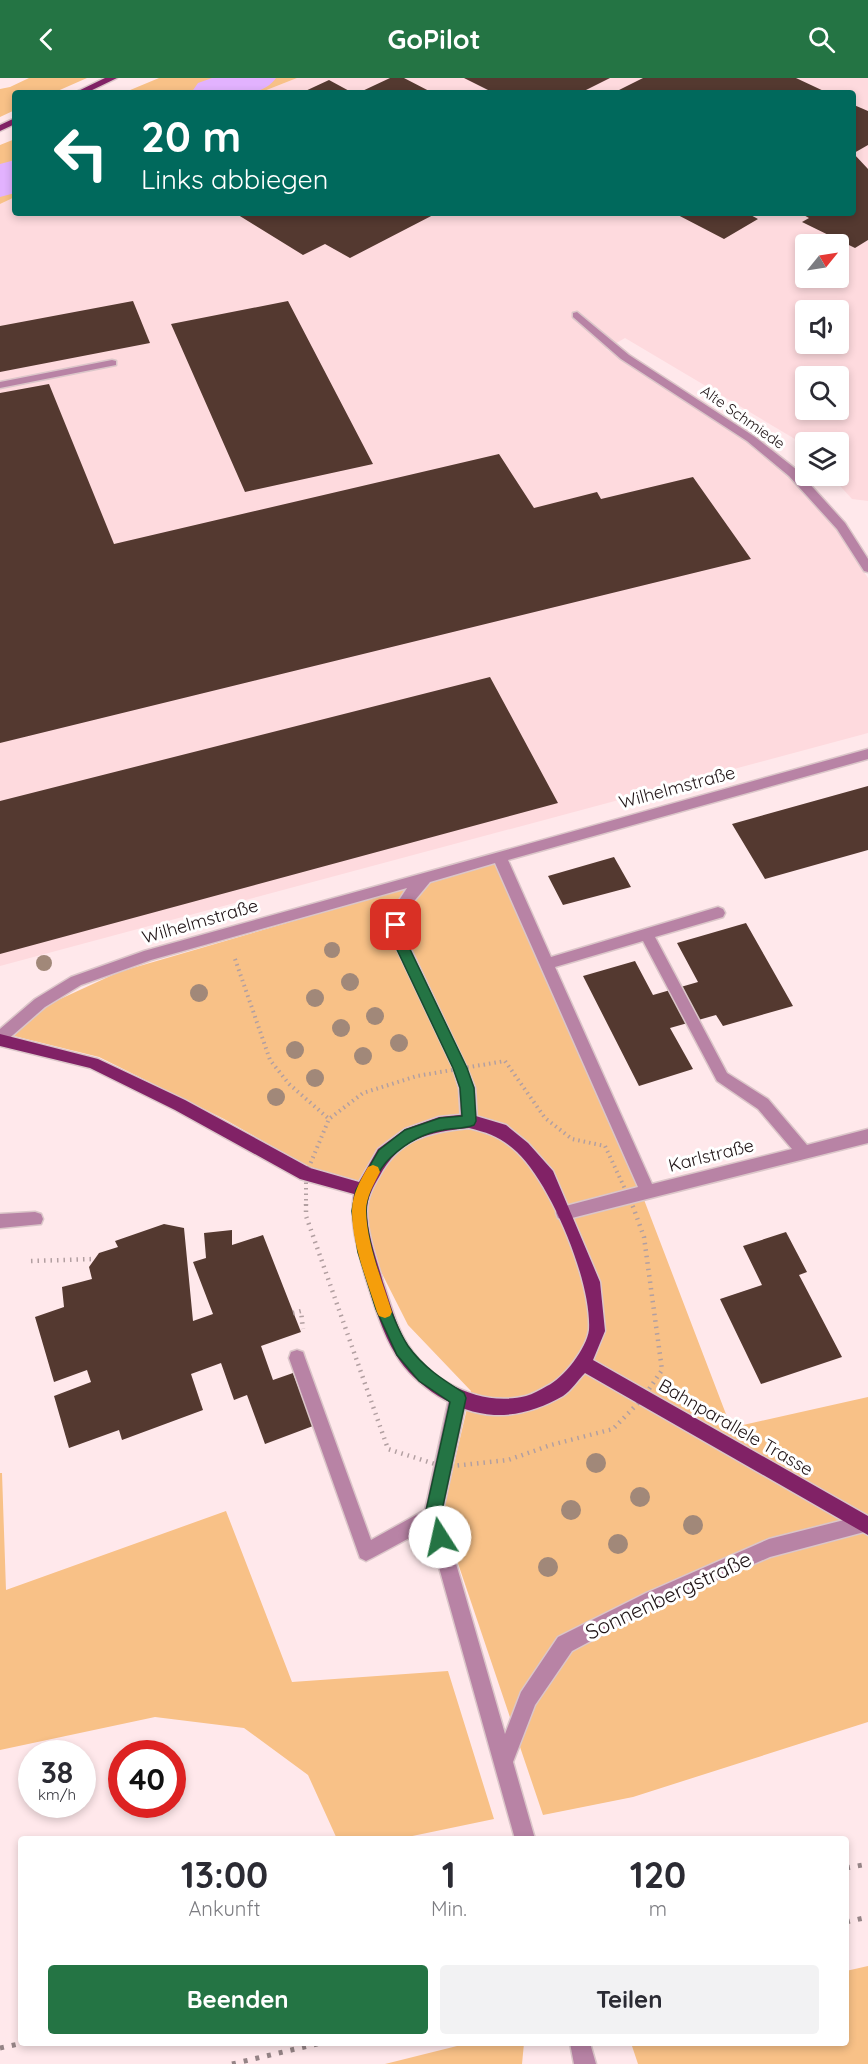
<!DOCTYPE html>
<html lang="de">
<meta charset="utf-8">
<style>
:root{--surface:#fff;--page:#f2f2f3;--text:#2b2b33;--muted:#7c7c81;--accent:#247444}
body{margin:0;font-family:Quicksand,sans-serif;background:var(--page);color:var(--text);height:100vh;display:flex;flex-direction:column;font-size:22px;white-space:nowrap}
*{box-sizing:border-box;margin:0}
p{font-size:20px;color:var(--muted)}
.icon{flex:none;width:33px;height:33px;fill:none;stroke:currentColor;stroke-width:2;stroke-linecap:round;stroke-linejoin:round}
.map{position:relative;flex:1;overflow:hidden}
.details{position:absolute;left:18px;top:1758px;width:831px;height:210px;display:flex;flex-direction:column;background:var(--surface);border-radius:6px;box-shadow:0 3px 9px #0003}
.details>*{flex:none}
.hud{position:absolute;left:12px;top:12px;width:844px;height:126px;border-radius:6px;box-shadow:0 3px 9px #0003;background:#00695c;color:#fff;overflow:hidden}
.needle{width:39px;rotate:60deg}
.controls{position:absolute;left:795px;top:156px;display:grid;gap:12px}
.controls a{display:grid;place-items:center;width:54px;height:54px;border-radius:6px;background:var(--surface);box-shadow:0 3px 9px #0003;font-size:30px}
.speed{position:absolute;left:18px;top:1662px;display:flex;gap:12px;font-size:30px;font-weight:700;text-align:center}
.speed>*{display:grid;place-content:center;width:78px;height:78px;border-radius:50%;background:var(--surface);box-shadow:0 3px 9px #0003;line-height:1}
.speed small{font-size:15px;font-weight:400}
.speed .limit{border:9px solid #d22;background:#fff;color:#111}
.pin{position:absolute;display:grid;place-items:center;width:51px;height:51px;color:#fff;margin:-26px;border-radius:12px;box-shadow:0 3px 9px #0006}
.me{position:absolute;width:66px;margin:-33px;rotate:350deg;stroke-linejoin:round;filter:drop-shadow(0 0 4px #0008)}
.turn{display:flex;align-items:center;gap:21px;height:126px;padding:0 30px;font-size:27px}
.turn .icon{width:78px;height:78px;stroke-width:2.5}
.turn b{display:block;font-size:42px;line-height:51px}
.eta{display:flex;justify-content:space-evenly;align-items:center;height:102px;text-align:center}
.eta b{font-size:36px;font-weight:700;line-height:42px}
.primary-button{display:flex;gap:12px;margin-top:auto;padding:12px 30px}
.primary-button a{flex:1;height:69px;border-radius:6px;background:var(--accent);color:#fff;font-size:24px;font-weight:700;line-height:69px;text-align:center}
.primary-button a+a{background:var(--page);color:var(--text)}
header{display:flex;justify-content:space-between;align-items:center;height:78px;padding:0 30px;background:var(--accent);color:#fff;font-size:27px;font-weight:700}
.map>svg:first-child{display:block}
</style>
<header><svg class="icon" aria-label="back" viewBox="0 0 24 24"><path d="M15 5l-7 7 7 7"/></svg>GoPilot<svg class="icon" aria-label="search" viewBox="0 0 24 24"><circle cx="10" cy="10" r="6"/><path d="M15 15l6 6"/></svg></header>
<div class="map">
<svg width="868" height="1986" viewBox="0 0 868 1986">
<rect width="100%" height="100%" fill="#ffe8eb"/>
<!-- built -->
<path fill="#fedade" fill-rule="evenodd" d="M297 0H868V423L852 421 831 398H838V364H806L805 370 800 364 625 260 606 271 744 362 790 397 836 451 868 500V655L0 888V126L15 119V135H854V15H259ZM806 166H838V200H806ZM806 232H838V266H806ZM806 298H838V332H806Z"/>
<!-- green -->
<path fill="#f8c187" d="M29 0H87L53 15H15V32L0 39V11L10 9Z
M159 0H297L259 15H123Z
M15 61V119L0 126V67Z
M495 784 638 1106 729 1344 743 1347 868 1319V1644L633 1719 543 1737 442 1438 471 1313 408 1247 368 1168 367 1126 355 1115 224 1041 99 979 14 958 45 928 119 894Z
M0 1395H2L6 1512 226 1433 292 1604 448 1593 494 1741 398 1761H337L308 1697 244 1650 155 1639 0 1672Z
M868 1888V1986H638L631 1965H846V1893Z
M469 1965H524L522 1986H385Z"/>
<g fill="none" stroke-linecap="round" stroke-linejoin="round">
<!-- river -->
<path fill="#e2b2fe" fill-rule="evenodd" d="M212 0H276C259 24 217 15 191 15L198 5Z
M15 82V115L0 119V86Z"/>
</g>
<!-- building -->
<path fill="#543930" d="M390 0H404L433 15H358Z
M464 0H610L580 15H494Z
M643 0H796L828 15H613Z
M329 2 353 15H301Z
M854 27 868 33V67L854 75Z
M854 76 868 91V162L855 170 802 144 809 140 800 135H854Z
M235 135H437L350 180 325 166 303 177Z
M674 135H747L758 141 724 161Z
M133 223 150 265 0 294V248Z
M288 223 373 386 245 414 171 246Z
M49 306 114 466 499 376 534 430 597 414 601 421 693 399 751 481 0 665V315Z
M490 599 558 725 0 876V723Z
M868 708V772L765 801 732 746Z
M614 779 631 809 563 827 548 798Z
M746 845 793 928 723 948 716 937 670 950 693 991 639 1008 583 898 635 883 653 917 698 904 677 865Z
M164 1146 184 1150 193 1243 213 1236 193 1184 206 1180 204 1155 232 1152V1167L263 1157 301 1254 261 1268 273 1302 293 1295 313 1348 265 1366 247 1317 234 1322 221 1285 191 1296 203 1332 122 1362 119 1352 69 1370 54 1318 91 1304 87 1292 54 1304 35 1239 64 1229 62 1209 92 1201 89 1189 99 1175 118 1169 115 1163Z
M786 1154 807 1194 799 1197 842 1279 761 1306 720 1221 762 1207 743 1168Z"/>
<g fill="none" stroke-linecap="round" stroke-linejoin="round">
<!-- minor casing -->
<g stroke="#dbc6c9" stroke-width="3">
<path id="minor" d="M577 234 629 277 755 359 797 392 845 445 868 481V494L864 493 837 451 789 398 747 363 621 281 573 239V235Z
M112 282 116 283V287L0 310V304Z
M868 671V681L508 782 551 879 718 829 723 831 725 835 723 839 655 859 727 995 768 1021 807 1067 868 1051V1065L564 1142 558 1140 556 1135 558 1130 638 1109 495 785 430 804 406 833V861L467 990 475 1010 477 1043 474 1048 469 1050 464 1048 461 1043 459 1010 453 990 392 861V833L407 810 151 882 81 907 45 929 5 964 0 966V951L35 921 71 899 144 873ZM643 863 717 1003 758 1031 792 1071 652 1106 555 889Z
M35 1134 41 1136 43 1141 41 1146 0 1150V1136Z
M297 1272 303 1274 305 1280 371 1462 425 1432 449 1320 452 1314 458 1312 464 1314 467 1320 442 1437 505 1656 521 1614 558 1559 646 1515 769 1461 864 1437 868 1439V1453L770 1479 658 1527 572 1573 535 1627 513 1684 535 1761H515L428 1450 372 1480 366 1483 360 1480 289 1280 291 1274Z
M570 1965H590L596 1986H574Z"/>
</g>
<!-- major casing -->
<g stroke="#dbc6c9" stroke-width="3">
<path id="major" d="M105 0H117L86 15H74Z
M15 40V46L0 53V47Z
M0 956 98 981 185 1022 310 1090 359 1104 378 1071 405 1051 439 1039 469 1036 506 1047 528 1065 553 1093 600 1204 605 1253 593 1282 868 1438V1457L585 1295C578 1302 571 1313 563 1318 542 1330 518 1338 494 1337 457 1335 415 1308 396 1277 382 1254 374 1226 366 1201 358 1173 349 1145 354 1116L300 1101 175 1032 90 990 0 968ZM469 1050C489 1055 501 1059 517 1074 551 1106 592 1204 589 1252 587 1270 563 1301 547 1308 540 1312 533 1316 526 1318 481 1329 433 1305 408 1267 396 1249 390 1224 383 1204 377 1182 367 1156 367 1133 367 1120 373 1109 379 1099 399 1061 428 1054 469 1050Z"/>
</g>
<!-- path-far1 -->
<path stroke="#b29fa1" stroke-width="4" stroke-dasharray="1.5 4" stroke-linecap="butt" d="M235 881 270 982 289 1006 329 1041
M306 1128V1096L329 1041 363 1015 417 998 505 983 545 1040 572 1061 605 1068 633 1128"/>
<!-- path -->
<path stroke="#b29fa1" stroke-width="4.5" stroke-dasharray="1.5 5" stroke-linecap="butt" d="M306 1126V1138L388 1371 444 1389 508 1382 551 1367 613 1351 643 1320 662 1292 644 1159 632 1126
M31 1183 94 1181
M293 1235 301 1233 303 1251"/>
<!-- minor -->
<use href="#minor" fill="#b883a5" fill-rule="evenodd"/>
<!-- major -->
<use href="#major" fill="#812266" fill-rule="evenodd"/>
<!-- rail -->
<path stroke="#958486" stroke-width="5" stroke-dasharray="4 8" stroke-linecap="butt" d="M846 1790 868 1786
M846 1844 868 1839
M0 1970 23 1965
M232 1986 321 1965"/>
</g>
<!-- trees -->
<g fill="#a18879">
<circle cx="332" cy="872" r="8"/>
<circle cx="44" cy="885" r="8"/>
<circle cx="350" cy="904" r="9"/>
<circle cx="199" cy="915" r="9"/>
<circle cx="315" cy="920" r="9"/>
<circle cx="375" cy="938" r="9"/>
<circle cx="341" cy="950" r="9"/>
<circle cx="399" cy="965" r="9"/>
<circle cx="295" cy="972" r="9"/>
<circle cx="363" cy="978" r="9"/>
<circle cx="315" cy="1000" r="9"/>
<circle cx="276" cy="1019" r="9"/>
<circle cx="596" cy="1385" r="10"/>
<circle cx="640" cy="1419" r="10"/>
<circle cx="571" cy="1432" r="10"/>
<circle cx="693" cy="1447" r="10"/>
<circle cx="618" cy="1466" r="10"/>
<circle cx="548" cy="1489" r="10"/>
</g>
<!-- route -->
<path fill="#247444" stroke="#174b2c" stroke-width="1.5" d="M396 842 402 847 405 861 467 990 474 1010 476 1043 474 1047C464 1051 453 1050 443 1052 423 1055 405 1066 391 1079 378 1091 366 1116 366 1133 366 1164 391 1242 408 1268 423 1289 443 1302 464 1315L466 1320 441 1437 448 1459 445 1465 440 1467 434 1465 425 1437 450 1324 419 1303 397 1277 376 1231 358 1174 352 1133 356 1112 379 1072 405 1052 440 1040 462 1038 460 1010 453 990 392 861 389 847Z"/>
<!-- slow -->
<path fill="#f59e0b" d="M373 1087 378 1089 380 1094C374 1106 366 1119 366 1133 367 1167 382 1202 392 1234L390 1238 385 1240 379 1238 377 1234C367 1202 352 1167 352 1133 352 1117 360 1103 368 1089Z"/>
<g text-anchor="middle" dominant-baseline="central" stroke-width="6" stroke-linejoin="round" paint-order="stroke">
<!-- far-street labels -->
<g font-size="15" fill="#1f1315" stroke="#fff">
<text transform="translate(743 339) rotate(35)">Alte Schmiede</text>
</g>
<!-- street labels -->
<g font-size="18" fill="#1f1315" stroke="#fff">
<text transform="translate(677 709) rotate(-15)">Wilhelmstraße</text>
<text transform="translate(200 843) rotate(-16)">Wilhelmstraße</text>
<text transform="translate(711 1077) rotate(-14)">Karlstraße</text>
<text transform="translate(736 1349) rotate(30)">Bahnparallele Trasse</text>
</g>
<!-- near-street labels -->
<g font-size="21" fill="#1f1315" stroke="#fff">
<text transform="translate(668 1517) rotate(-25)">Sonnenbergstraße</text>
</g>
</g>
</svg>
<div class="controls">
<a><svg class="needle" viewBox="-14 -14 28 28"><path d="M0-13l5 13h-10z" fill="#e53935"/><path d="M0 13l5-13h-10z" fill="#7c7c81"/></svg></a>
<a><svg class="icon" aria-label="sound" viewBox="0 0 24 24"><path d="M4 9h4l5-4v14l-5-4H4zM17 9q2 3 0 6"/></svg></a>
<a><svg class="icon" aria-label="search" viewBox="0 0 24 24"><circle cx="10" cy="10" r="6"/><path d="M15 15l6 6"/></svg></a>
<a><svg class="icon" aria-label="layers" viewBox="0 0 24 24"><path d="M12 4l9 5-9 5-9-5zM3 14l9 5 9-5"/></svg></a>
</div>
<div class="speed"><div>38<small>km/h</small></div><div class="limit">40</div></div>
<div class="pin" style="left:396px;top:847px;background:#d93025"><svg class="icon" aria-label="arrive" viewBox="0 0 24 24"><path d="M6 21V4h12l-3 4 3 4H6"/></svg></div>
<svg class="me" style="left:440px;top:1459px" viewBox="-20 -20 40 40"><circle r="19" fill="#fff"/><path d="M0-13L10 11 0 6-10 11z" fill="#247444"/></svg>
<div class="hud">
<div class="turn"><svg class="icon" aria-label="left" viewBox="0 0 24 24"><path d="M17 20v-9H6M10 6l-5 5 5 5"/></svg><div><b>20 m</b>Links abbiegen</div></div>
</div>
<section class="details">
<div class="eta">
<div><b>13:00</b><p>Ankunft</p></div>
<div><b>1</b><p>Min.</p></div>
<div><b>120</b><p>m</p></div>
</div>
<div class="primary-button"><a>Beenden</a><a>Teilen</a></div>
</section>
</div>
